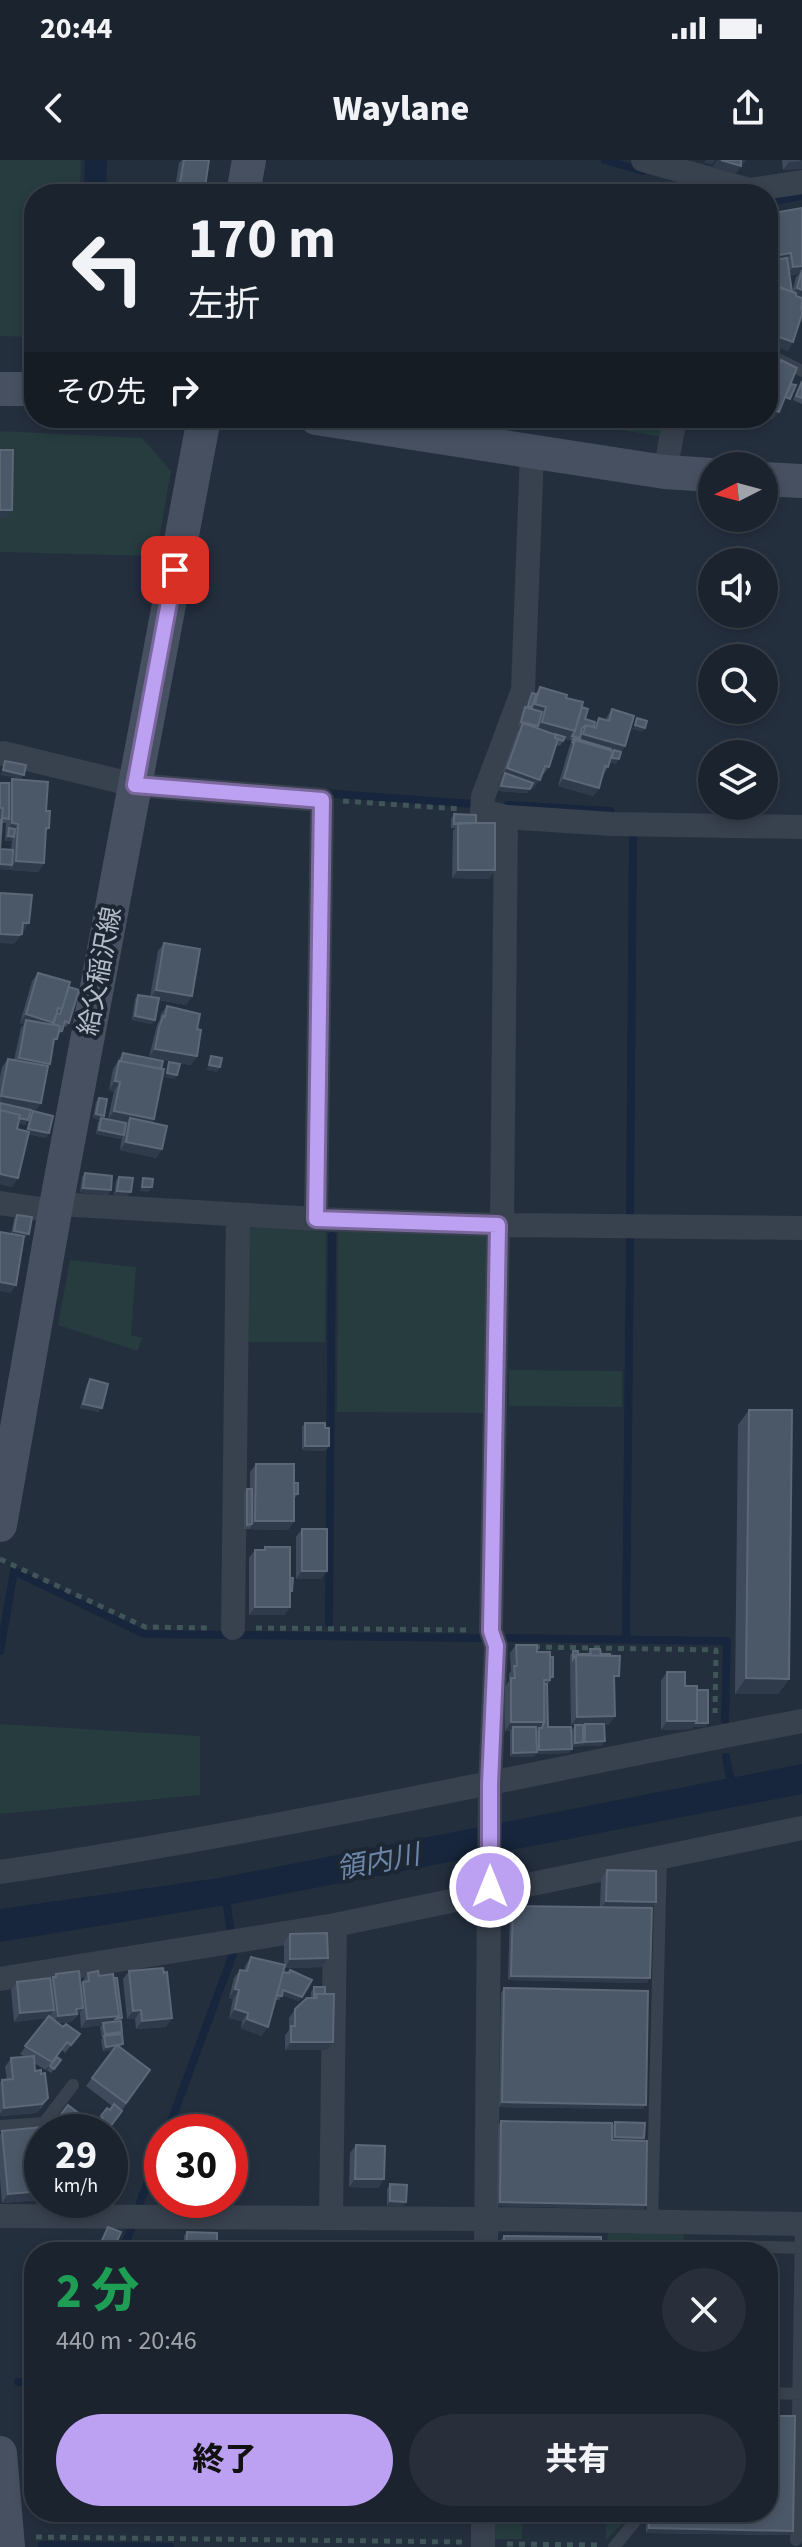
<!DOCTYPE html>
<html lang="ja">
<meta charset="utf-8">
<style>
:root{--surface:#1b232e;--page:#282f3a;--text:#f1f3f6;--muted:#a0a4aa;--line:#39404a;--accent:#bca0f2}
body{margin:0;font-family:"Source Sans 3","Noto Sans JP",sans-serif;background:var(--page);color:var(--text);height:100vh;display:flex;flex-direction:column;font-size:30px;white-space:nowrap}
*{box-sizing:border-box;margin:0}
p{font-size:26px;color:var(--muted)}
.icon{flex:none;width:44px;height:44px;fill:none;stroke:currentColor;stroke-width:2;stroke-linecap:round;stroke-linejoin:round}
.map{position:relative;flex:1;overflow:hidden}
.details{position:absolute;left:24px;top:2082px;width:754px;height:280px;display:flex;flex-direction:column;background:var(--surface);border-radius:32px;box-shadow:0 4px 12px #0003,0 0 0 2px var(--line)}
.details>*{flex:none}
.guide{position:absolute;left:24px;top:24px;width:754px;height:244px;border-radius:32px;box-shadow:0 4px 12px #0003,0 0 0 2px var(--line);background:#1b232e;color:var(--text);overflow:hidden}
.needle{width:52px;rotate:264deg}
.controls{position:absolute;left:698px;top:292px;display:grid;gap:16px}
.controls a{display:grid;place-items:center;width:80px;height:80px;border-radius:50%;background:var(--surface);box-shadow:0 4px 12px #0003,0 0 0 2px var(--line);font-size:40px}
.speed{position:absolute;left:24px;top:1954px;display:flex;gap:16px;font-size:40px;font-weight:700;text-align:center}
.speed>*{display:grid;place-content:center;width:104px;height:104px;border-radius:50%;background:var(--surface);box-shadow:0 4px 12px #0003,0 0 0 2px var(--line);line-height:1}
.speed small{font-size:20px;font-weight:400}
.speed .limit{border:12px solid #d22;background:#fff;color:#111}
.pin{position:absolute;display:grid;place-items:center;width:68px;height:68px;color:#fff;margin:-34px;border-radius:16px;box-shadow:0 4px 12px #0006}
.me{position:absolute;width:88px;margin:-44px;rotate:0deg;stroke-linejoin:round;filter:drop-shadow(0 0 6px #0008)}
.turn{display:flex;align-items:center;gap:28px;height:168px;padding:0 32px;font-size:36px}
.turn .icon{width:104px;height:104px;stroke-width:2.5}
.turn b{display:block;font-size:56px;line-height:68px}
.then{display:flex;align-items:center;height:76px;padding:0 32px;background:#0003;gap:16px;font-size:30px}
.round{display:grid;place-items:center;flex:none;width:84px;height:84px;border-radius:42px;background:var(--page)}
.headline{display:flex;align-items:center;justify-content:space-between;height:136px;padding:0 32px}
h1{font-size:48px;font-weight:800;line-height:60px;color:#1e9e55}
.cta{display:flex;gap:16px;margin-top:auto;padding:16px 32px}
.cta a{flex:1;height:92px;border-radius:48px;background:var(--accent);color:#111;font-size:32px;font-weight:800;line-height:92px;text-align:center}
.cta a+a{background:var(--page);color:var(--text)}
.status{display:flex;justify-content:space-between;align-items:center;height:56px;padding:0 40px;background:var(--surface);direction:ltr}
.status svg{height:22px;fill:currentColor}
header{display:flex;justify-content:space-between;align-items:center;height:104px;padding:0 32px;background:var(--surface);font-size:36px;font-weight:800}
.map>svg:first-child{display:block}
</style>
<div class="status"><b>20:44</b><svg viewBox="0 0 49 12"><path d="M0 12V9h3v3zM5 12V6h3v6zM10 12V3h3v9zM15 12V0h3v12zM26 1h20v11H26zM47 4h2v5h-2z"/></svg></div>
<header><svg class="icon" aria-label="back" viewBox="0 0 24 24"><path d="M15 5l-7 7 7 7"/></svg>Waylane<svg class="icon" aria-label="share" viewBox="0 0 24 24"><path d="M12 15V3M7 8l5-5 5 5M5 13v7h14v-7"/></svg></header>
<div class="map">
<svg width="802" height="2387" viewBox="0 0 802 2387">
<rect width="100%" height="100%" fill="#242f3e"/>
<!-- green -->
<path fill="#263c3f" d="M0 0H81L80 34H34V177L0 176Z
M547 258H667L663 277Z
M0 271 142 278 171 311 156 396 0 392Z
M247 1067 326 1072 325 1182H242Z
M338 1071 488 1073 485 1253 337 1252Z
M70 1100 136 1107 131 1175 142 1178 138 1191 58 1165Z
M509 1210 622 1211V1247L509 1246Z
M0 1564 200 1576V1635L0 1654Z
M608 2071 684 2073 683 2092H607Z
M489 2352H523L522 2379H489Z
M606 2352H634L606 2380Z"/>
<!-- water -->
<path fill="#17263c" d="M85 0H107L106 34H84Z
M802 1604V1634L227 1745 0 1782V1749L219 1718Z"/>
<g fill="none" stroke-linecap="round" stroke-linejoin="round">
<!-- stream -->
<path stroke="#17263c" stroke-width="8" d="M605 0 642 11
M768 42 802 36
M323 633 473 644
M508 645 610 651
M630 1057 633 672
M329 1463 332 1076
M504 1478 727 1481 725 1560
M626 1480 630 1078
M0 1491 14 1411 144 1474 480 1478
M726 1597 732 1627
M226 1737 230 1768
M167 1972 233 1794
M140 2042 162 1985
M122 2092 131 2069
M18 2222H34
M42 2385 170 2387"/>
<!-- path -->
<path stroke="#3f5557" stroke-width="5" stroke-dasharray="6 6" stroke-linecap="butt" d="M343 641 460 649
M0 1399 145 1467 210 1468
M256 1468 470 1470
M534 1487 716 1490 715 1553
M36 2377 462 2382
M507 2384 597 2385"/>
<!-- lane -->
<path stroke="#38414e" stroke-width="12" d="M768 194 802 211
M0 1966 44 1963 73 1925
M652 2062 661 1697
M733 2086 801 2088
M768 2233 799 2234
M796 2380 801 2064
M614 2387 637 2359 639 2352"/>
<!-- street -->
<path stroke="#38414e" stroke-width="24" d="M643 0 750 30 802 22
M665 312 675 258
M0 594 3 593 135 625 322 640 316 1059
M506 657 612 664 802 667
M0 1043 55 1051
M57 1044 316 1059 498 1065 802 1068
M502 1065 506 657 482 651 483 637 523 530 532 292
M233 1468 238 1055
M0 1712C269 1672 535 1612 802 1561
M0 1819 335 1765 802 1668
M0 2056 487 2059 802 2064
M331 2058 335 1765
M486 2092 490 1624 496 1486 491 1471 498 1065
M483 2387V2352"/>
<!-- secondary -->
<path stroke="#465061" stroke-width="34" d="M243 34 249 0
M0 229H34
M316 258 665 312 712 315
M764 319 802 321
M0 1365 55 1051 204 258
M0 2293 8 2387"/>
</g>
<!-- wall -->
<path fill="#3f4b5c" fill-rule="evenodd" d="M182 0H209L204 34H174L179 3Z
M782 0H802L783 10Z
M802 48V145L788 191 768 184V79L769 77 768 60 773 53ZM799 114 796 117 792 132 789 115Z
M802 220V244L793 240Z
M540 527 566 538 582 547 585 559 595 565 599 558 605 560 612 549 625 586 621 592 616 604 610 602 608 607 603 616 599 628 593 636 558 626 569 588 572 581 569 579V580L564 579 560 586 557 585 549 607 543 615H542L534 628 531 627 527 633 498 631 503 617 501 616 517 572 521 567 518 566 522 552 525 547 526 548 529 537 532 533 535 534Z
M12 619 46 651 49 668 46 672 44 703 38 712 10 710V707L9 710 0 709V623L9 624ZM2 663H6L5 681 12 680 11 690 0 689Z
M454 654 476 663 495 710 489 719 452 718 453 671 455 668H451V659Z
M164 783 192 836 186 845 159 840 155 860 152 864 132 860 135 839 138 835 150 837 158 791Z
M38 813 69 827V863L66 867 64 866 62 871 59 875H58L53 884 41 943 35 951 46 978 28 974 12 1027 0 1024V917L2 907 8 899 14 900 21 868 24 864 20 863 32 821ZM30 951H33L30 955 26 971 17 969 18 963 25 965Z
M167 846 197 869V896L191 905 149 897 157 865 160 859 161 854Z
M123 893 154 959 152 963 162 989 156 998 120 990 122 977 121 979 96 974 98 962 100 960 93 958 96 942 99 938 104 956 103 958 108 959 114 931 109 930 113 909Z
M85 1013 111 1030 108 1035 80 1032 82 1017Z
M119 1017 128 1036 114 1035 116 1021Z
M17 1055 26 1078H24L16 1125 10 1133 11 1074 14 1059Z
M90 1219 99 1252 80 1248 87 1224Z
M749 1250 789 1519 778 1534H735L738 1265Z
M305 1263 326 1291 302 1290V1267Z
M256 1304 294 1323 298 1334 295 1338H294V1361L288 1370 244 1369V1333L247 1329H250V1312Z
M302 1369 327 1411 321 1419H296V1377Z
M265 1387 290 1418V1447L284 1455H249V1398L255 1390H263Z
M516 1485 537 1492 550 1522 547 1524 548 1567 569 1593 536 1594 534 1597H510V1571H505V1527L509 1521V1514L511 1511 510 1493Z
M590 1489 601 1494 614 1522 609 1565H604L602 1586H582V1584L580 1587H572V1570L575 1565H571L570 1495 573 1491 578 1494H588Z
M667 1512 685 1526 697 1530 708 1563 705 1567H693L691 1569 661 1570V1521Z
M607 1710 656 1742 652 1748 647 1823 508 1820 510 1750 513 1746 600 1747 601 1719Z
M290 1774 328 1798 322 1807 285 1808 283 1812 288 1813 290 1810 299 1841 282 1835 279 1840H275L262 1876 241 1868 242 1861 229 1858 233 1839 229 1838 234 1818 240 1810 244 1811 245 1806 251 1797 284 1805V1782Z
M129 1811 166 1867 136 1869 135 1859H127L123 1819Z
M88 1813 99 1816 122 1858 120 1861 121 1888 150 1910 107 1972 98 1965 100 1962 98 1961 101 1956 112 1946 86 1926 113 1890 103 1891 101 1880 103 1878H102L100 1867 102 1865 81 1868 80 1853 71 1862 59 1863 63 1867 80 1874 65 1893 62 1890 46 1910 34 1903 35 1911 48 1938 42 1947 36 1953 0 1956V1922L2 1920 7 1919 5 1907 11 1898 25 1897 20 1894 47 1858 14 1862 11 1830 17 1822 50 1821 56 1814 80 1825Z
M314 1827H325L327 1890H285V1875L289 1870V1858L295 1849 311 1838V1832Z
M504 1828 643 1949 499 1947 501 1833Z
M57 1897 61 1900 51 1913 47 1910Z
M68 1945 103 1972H48Z
M187 1957 205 1963 220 1964 224 1972H184V1961Z
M501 1961 612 1966 615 1962 644 1978 642 1981 646 2045 643 2049 497 2046 498 1965Z
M2 1971 42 1972V2036L40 2040 2 2043 0 2019V1975Z
M356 1985 384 2019 378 2028 349 2027 350 1993Z
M390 2024 406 2042 403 2046H387V2029Z
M187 2072 217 2092H184V2076Z
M504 2076 601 2092H501V2080Z
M646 2352H768L793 2371 790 2375 646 2373Z"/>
<!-- shaded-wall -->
<path fill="#2f3b4b" d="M706 0H715L712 4 704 3Z
M717 0H747L735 14 712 7Z
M802 1V9L783 10 789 2Z
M779 92 773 101H768L774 93Z
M791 93 785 101 774 103 779 95Z
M802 106V109L799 114 787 115 793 107Z
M797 128 802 130V140L791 137Z
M775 176 793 182 788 191 769 185Z
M768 247 779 252 773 260 767 258Z
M0 350H12L6 359H0Z
M535 544 546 547 540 556 529 553Z
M542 562 575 571 569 580 536 571Z
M635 565 645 568 642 572 632 569Z
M583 574 625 586 619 594 577 582Z
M612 598 619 599 616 604 609 602Z
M507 608 540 620 534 628 504 617 505 613 503 617 501 616Z
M3 610 24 615 21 619 0 615Z
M564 618 599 628 593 636 558 626Z
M501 626 530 629 527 633 498 631Z
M12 663 18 664 13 672 9 668 6 672Z
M8 676 14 677 11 681H5Z
M16 701 44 703 38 712 10 710Z
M0 704 12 705 9 710 0 709Z
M458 710H495L489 719 452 718Z
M23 763H29L23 772 17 771Z
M0 774H22L16 782 13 784 0 783Z
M156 830 192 836 186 845 150 838Z
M26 854 54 863 48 871 26 860 24 864 20 863Z
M135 856 155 860 152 864 132 860Z
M155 889 197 896 191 905 149 897Z
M19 898 50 904 44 912 13 906Z
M209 905 220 907 217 912 206 910Z
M167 913 177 915 174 919 164 917Z
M115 921 120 922 114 931 109 930Z
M1 936 41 943 35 951 0 945Z
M114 951 154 959 148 967 130 958 127 963 108 959Z
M0 954 28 960 25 965 0 959Z
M96 954 104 956 101 960 93 958Z
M28 969 49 973 46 978 25 973Z
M99 970 124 975 121 979 96 974Z
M126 982 162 989 156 998 120 990Z
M0 1014 18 1018 12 1027 0 1024Z
M142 1027H152L149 1032 139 1031Z
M83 1028 111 1030 108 1035 80 1032Z
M117 1031 131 1032 128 1036 114 1035Z
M14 1071 29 1074 26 1078 11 1076Z
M0 1122 16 1125 10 1133 0 1131Z
M83 1244 102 1248 99 1252 80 1248Z
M305 1286H329L326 1291 302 1290Z
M255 1361H294L288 1370 249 1369Z
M302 1411H327L321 1419H296Z
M255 1447H290L284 1455H249Z
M746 1518 789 1519 778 1534H735Z
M615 1556 609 1565H571L577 1557Z
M667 1561H697L708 1563 705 1567H693L691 1569 661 1570Z
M511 1562H544L539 1570V1568L536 1571 513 1567 510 1571H505Z
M605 1581 602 1586H582L585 1582Z
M583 1582 580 1587H572L575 1583Z
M572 1589 569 1593 536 1594 534 1597H510L513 1593 537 1592 539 1590Z
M606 1741 656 1742 650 1750 600 1749Z
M328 1798 322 1807 285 1808 290 1799Z
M511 1816 650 1818 647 1823 508 1820Z
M235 1829 239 1830 233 1839 229 1838Z
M283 1830 302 1837 299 1841 280 1834Z
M83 1848 77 1857H75L71 1862 52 1864 58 1856Z
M235 1849 248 1853 242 1861 229 1858Z
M54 1850 48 1858 14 1862 20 1853Z
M141 1850 135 1859H127L133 1851Z
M119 1856 113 1864 103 1863 102 1865 81 1868 87 1859Z
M172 1858 166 1867 136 1869 142 1861Z
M247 1859 268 1867 262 1876 241 1868Z
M291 1882H333L327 1890H285Z
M123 1884 120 1889 103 1891 106 1887Z
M48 1938 36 1953 0 1956V1954L4 1948Z
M502 1942 646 1945 643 1949 499 1947Z
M615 1977 644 1978 641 1982 612 1981Z
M355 2019H384L378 2028 349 2027Z
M42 2031V2036L40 2040 2 2043 8 2034Z
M390 2041 406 2042 403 2046H387Z
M500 2042 646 2045 643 2049 497 2046Z
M99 2087 112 2092 96 2091Z
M49 2355 381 2358 378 2362 46 2359Z
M649 2368 793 2371 790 2375 646 2373Z"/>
<!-- building -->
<path fill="#4b5868" stroke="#5c6777" stroke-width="2" d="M184 0H209L204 34H178Z
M721 0H741V6Z
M802 48V106L793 107 791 93 779 95V92L774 93 771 75 776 74 773 53Z
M787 98 792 132 768 122V101Z
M802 110V130L797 128Z
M768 124 796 133V136L802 138 801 149H802V154L793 182 768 173Z
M770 200 779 205 781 200 797 208 779 252 768 247V204Z
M802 221V238L796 236Z
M791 224 796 225 790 239 785 237Z
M0 290H13L12 350H0Z
M540 527 567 535 566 538 583 542 575 571 542 562 546 547 535 544Z
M532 533 536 534 532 547 528 546Z
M525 547 542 552 538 566 521 562Z
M582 547 588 549 585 559 595 562 594 567 586 565 582 568 580 578 572 576 575 571Z
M612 549 634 556 625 586 583 574 586 565 596 568 599 558 609 561Z
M637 558 647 561 645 568 635 565Z
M523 563 556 575 555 578 558 579 549 607 545 606 540 620 507 608Z
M555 574 565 577 563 581 555 578Z
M574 578 611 589V590L575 580 572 583Z
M575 580 613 591 608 607 605 606 599 628 564 618Z
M614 590 621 592 619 599 612 598Z
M5 601 26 605 24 615 3 610Z
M505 613 533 623 530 629 501 626Z
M12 619 48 622 46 651H50L49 668H46L44 703 16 701 18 664 12 663Z
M0 623H9V659L2 658 3 648H0Z
M454 654 476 655V663L454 664Z
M0 660H2L0 690Z
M458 663H495V710H458Z
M9 668 15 669 14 677 8 676Z
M0 689 13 690 12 705 0 704Z
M0 733 32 735 29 763H23L22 774 19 775 0 774Z
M164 783 200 789 192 836 156 830Z
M38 813 70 822 62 849 58 848 54 863 26 854Z
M69 827 79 830 69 863 65 861 62 871 59 870 60 866 52 864 57 853 60 854Z
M138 835 159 838 155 860 135 856Z
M167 846 200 854 197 869 201 870 197 896 155 889 159 868 163 856 165 857Z
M26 860 60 866 57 879H54L50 904 19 898Z
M123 893 163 901 161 909 121 901Z
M211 896 222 898 220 907 209 905Z
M8 899 48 906 41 943 1 936Z
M119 901 164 909 154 959 114 951 120 922 115 921Z
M169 902 180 904 177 915 167 913Z
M99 938 107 939 104 956 96 954Z
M0 943 31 950 28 960 19 958 20 955 0 950Z
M0 950 20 955 17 969 29 972 18 1018 0 1014Z
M33 951 53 956 49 973 28 969Z
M101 958 126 963 124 975 99 970Z
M130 958 167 966 162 989 126 982Z
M85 1013 112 1016 111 1030 83 1028Z
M119 1017 133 1018 131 1032 117 1031Z
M143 1018 153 1019 152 1027H142Z
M17 1055 32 1057 29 1074 14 1071Z
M0 1072 24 1076 16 1125 0 1122Z
M90 1219 108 1224 102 1248 83 1244Z
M749 1250H792L789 1519 746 1518Z
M305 1263H325V1268H329V1286H305Z
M256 1304H294V1361H255Z
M294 1323H298V1334H294Z
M247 1329H252V1364L247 1365Z
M302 1369H327V1411H302Z
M265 1387H290V1447H255V1390H265Z
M290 1418H293L292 1431H290Z
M516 1485H537V1492H550V1520H544V1562H511V1518H515L514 1506H517Z
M590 1489H600L601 1494H610V1496L576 1495 573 1499V1491H578V1494H591Z
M576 1495 620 1496 619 1516H614L615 1556 577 1557Z
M550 1497H553V1517H550Z
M667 1512H685V1526H697V1561H667Z
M544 1524H547L548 1567H571L572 1589 539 1590V1568H542L544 1562Z
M697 1530H708V1563H696L697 1561Z
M585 1564H604L605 1581 585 1582Z
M575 1565H583V1582L575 1583Z
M513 1567H536L537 1592 513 1593Z
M607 1710 656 1711V1742L606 1741Z
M513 1746 652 1748 650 1818 511 1816Z
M327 1773 328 1798 290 1799V1774Z
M251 1797 285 1805 268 1867 247 1859 248 1853 235 1849 239 1830 235 1829 240 1810 247 1811Z
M163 1808 164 1813 167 1812 172 1858 142 1861 141 1850 133 1851 129 1811Z
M290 1810 312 1820 302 1837 283 1830 282 1836 277 1835 283 1812 289 1813Z
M79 1811 83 1848 76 1849 77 1854 58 1856 53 1817H56V1814Z
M98 1811 99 1816 113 1814 119 1856 87 1859 83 1822 89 1821 88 1813Z
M50 1818 54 1850 20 1853 17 1822Z
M114 1818H117L122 1858 116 1859 119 1856Z
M314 1827H325V1834H316L314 1837Z
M504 1828 648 1831 646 1945 502 1942Z
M316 1834H334L333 1882H291V1866H295V1849L307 1838H317Z
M49 1856 63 1867 66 1864 80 1874 71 1885 67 1882 52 1902 25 1886Z
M121 1861 122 1872 105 1874 103 1863Z
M122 1874 123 1884 106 1887 104 1876Z
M117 1885 150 1910 126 1943 92 1918Z
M34 1896 35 1911 41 1910V1914L45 1913 48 1938 42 1944 4 1948 2 1920 13 1919 11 1898Z
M57 1897 61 1900 54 1909 50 1906Z
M114 1944 122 1951 110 1967 101 1961 103 1958 101 1956 107 1948 110 1950Z
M68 1945 103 1972H60L52 1966Z
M205 1956V1963L220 1962V1964L189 1965 188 1966 187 1957Z
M501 1961 612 1963V1980L647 1981 646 2045 500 2042Z
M615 1962 645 1963 644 1978 615 1977Z
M224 1964V1972H189V1965Z
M42 1967V2031L8 2034 2 1971Z
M356 1985 385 1986 384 2019H355Z
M390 2024 407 2025 406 2042 390 2041Z
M108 2067 121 2072 112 2092 99 2087Z
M187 2072 217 2073V2092H186Z
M504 2076 601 2077V2092H504Z
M768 2256H795L793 2371 649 2368V2352H768Z
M49 2352H381V2358L49 2355Z"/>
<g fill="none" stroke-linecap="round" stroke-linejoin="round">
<!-- route casing -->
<g stroke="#7a689d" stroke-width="20">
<path id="route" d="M175 410 135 625 322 640 316 1059 498 1065 491 1471 496 1486 490 1624V1727"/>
</g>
<!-- route -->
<use href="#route" stroke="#bca0f2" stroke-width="14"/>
</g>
<g text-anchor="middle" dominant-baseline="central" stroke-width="8" stroke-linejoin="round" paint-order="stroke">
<!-- street labels -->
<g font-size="26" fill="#b4bcc9" stroke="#1d2633">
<text transform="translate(100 811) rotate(-79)">給父稲沢線</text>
</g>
<!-- water labels -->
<g font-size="28" font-style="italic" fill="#6d86a8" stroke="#1d2633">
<text transform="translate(378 1702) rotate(-11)">領内川</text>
</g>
</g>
</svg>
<div class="controls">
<a><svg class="needle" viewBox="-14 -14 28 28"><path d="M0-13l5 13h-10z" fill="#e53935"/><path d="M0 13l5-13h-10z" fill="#a0a4aa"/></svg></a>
<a><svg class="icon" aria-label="sound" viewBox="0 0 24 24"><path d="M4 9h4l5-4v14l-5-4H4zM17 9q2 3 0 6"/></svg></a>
<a><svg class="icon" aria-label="search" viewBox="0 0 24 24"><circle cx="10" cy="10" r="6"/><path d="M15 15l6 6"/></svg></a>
<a><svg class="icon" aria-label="layers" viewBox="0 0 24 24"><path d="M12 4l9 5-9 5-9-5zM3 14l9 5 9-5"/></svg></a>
</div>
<div class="speed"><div>29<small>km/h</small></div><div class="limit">30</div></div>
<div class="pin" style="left:175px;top:410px;background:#d93025"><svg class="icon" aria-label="arrive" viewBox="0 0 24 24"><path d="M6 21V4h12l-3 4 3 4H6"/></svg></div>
<svg class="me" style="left:490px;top:1727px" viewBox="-20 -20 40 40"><circle r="17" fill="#bca0f2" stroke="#fff" stroke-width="3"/><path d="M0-11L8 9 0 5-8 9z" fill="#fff"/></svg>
<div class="guide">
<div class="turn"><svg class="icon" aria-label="left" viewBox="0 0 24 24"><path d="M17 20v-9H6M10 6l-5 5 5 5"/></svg><div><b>170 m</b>左折</div></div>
<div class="then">その先<svg class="icon" aria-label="right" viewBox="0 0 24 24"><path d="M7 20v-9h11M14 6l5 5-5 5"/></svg></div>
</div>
<section class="details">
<div class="headline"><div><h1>2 分</h1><p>440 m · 20:46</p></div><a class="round"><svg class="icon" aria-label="close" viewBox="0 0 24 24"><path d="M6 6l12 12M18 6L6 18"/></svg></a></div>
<div class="cta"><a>終了</a><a>共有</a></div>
</section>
</div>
